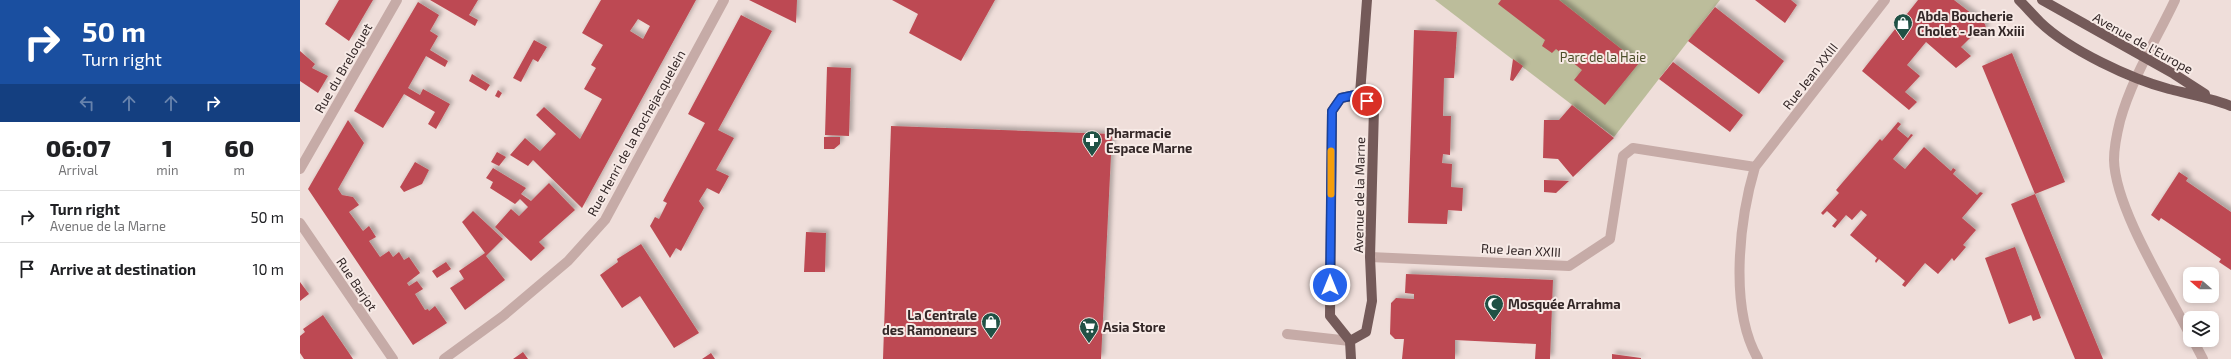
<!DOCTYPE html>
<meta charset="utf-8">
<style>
:root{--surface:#fff;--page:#f2f2f2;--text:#202124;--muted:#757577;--line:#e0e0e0}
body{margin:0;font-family:"Exo 2",sans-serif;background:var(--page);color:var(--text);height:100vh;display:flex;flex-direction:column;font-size:15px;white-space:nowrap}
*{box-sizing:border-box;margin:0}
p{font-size:13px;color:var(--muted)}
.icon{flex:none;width:22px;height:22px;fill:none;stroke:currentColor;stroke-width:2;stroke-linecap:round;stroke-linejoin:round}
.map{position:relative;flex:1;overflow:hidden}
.side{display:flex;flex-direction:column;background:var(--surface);width:300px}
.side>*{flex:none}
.top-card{background:#1a4fa0;color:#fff;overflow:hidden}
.needle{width:26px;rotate:290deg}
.tools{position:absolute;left:1883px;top:267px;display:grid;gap:8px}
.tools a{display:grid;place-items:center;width:36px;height:36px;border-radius:8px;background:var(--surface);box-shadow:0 2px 6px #0003;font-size:20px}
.pin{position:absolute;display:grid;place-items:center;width:34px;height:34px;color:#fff;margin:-17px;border:2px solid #fff;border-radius:50%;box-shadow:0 1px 4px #0007}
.me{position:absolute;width:44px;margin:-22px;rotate:0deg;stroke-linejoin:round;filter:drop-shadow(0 0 3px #0008)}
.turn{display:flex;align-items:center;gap:14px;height:84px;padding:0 16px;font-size:18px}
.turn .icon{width:52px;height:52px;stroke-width:2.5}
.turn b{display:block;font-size:28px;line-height:34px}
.lanes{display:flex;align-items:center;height:38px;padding:0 16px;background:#0003;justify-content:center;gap:20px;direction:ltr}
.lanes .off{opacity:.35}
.eta{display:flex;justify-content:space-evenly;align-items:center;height:68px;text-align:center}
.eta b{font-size:24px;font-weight:800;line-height:28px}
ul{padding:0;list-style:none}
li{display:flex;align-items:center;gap:12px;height:52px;padding:0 16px;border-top:1px solid var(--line)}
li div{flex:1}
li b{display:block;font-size:15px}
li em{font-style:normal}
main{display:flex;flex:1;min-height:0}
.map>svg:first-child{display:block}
</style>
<main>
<section class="side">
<div class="top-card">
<div class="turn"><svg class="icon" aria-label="right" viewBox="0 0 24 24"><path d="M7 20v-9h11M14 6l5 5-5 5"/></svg><div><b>50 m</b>Turn right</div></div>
<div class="lanes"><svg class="icon off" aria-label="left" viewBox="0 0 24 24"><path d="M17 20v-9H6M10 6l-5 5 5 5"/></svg><svg class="icon off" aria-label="ahead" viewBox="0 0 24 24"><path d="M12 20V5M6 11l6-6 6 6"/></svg><svg class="icon off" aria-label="ahead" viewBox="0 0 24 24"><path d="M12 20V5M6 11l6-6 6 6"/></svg><svg class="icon" aria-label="right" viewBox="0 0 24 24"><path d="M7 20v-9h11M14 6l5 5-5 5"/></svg></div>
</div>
<div class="eta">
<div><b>06:07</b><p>Arrival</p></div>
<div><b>1</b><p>min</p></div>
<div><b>60</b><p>m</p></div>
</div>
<ul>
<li><svg class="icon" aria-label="right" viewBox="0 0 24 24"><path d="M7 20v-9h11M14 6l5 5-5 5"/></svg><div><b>Turn right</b><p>Avenue de la Marne</p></div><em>50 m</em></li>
<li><svg class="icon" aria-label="arrive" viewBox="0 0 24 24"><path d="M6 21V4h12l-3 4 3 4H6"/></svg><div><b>Arrive at destination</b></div><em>10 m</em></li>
</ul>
</section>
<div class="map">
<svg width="1931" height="359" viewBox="0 0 1931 359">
<defs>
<filter id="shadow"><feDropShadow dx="3.5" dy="-3.5" stdDeviation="2" flood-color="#0004"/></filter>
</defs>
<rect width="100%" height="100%" fill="#efdeda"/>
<!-- green -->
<path fill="#bcbd9b" d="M1135 0H1420L1314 137Z"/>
<!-- building -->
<path fill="#bd4a52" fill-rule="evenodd" filter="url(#shadow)" d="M39 0H73L49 41 25 24Z
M130 0H178L169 15 178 20 175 26Z
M301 0H396L282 208 233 160 228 166 210 155 225 138 240 151 256 134 236 115 244 107 280 139 302 99 284 89 296 68 291 65 303 45 282 33ZM338 19 350 26 343 39 330 31Z
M449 0H497L496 23Z
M592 0H695L661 61 609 33 618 14Z
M1201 0H1259L1339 63 1305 105 1274 80 1282 70 1256 49 1252 53 1242 46 1245 40 1198 4Z
M1455 0H1491L1497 5 1485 23Z
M1618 0H1654L1685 24 1686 28 1682 34 1677 35 1675 33 1661 47 1671 56 1656 68 1626 42 1607 65 1620 76 1605 92 1617 102 1609 110 1562 71Z
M118 2 139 15 130 31 138 36 130 50 148 61 145 67 126 56 108 88 120 95 123 89 150 104 136 129 128 124 135 112 104 94 83 128 54 111Z
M1415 7 1484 61 1459 94 1388 41Z
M441 15 472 31 418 130 434 138 416 170 429 176 419 194 407 188 399 201 404 208 381 251 376 248 370 258 350 226 355 217 359 219 367 203 363 201 405 123 388 114Z
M1114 30 1157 32 1154 78H1144L1143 116H1151L1150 155 1143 154 1142 163 1152 164 1151 187 1163 188 1162 211 1148 210 1147 224 1108 223Z
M234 40 247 47 238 62 233 59 221 82 213 78Z
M0 51 15 64 12 68 28 76 18 93 0 81Z
M1712 53 1765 182 1735 194 1803 359H1775L1711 204 1735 194 1682 66Z
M1213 59 1223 66 1213 81 1210 80Z
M1373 62 1443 115 1430 132 1359 79Z
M527 67 551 68 549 136 525 135Z
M172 74 190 85 186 91 169 81Z
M198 90 202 93 199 98 195 96Z
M1272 105 1314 138 1273 177 1258 159 1243 158 1244 120H1259Z
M48 120 64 143 38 189 42 195 53 197 59 205 49 212 63 231 69 226 76 237 69 241 80 257 89 251 93 257 99 252 104 260 109 257 120 273 107 283 109 286 117 281 123 289 115 294 125 310 128 309 129 311 135 306 147 323 113 345 8 189Z
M1598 122 1601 124 1597 129 1608 138 1611 134 1613 135 1593 159 1605 169 1624 147 1651 171 1653 168 1656 170 1653 174 1677 195 1680 192 1683 193 1662 218 1676 230 1663 245 1666 247 1654 261 1652 258 1638 274 1625 263 1605 287 1602 285 1605 281 1579 259 1576 263 1575 261 1577 258 1550 235 1567 215 1561 210 1552 220 1546 215 1535 228 1532 226 1537 220 1527 211 1523 215 1521 213 1539 193 1536 190 1580 139 1582 141Z
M591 126 812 134 801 359H583Z
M524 137H540V144L534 149H524Z
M197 152 206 157 199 166 191 162Z
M115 162 129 170 122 184 104 192 100 187Z
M193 168 226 188 221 194 231 201 249 183 275 210 239 242 245 248 231 261 195 227 211 209 219 216 228 207 220 199 215 204 190 188 193 182 186 178Z
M1879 172 1888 178 1886 181 1931 212V270L1919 262 1921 259 1861 218 1859 221 1851 215Z
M1244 180 1269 181 1256 193 1244 192Z
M173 211 203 239 186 256 205 280 165 310 150 288 164 279 159 271 185 253 162 222Z
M506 232 526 233 525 272H504Z
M341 244 399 333 374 348 340 296 322 308 300 275 318 262 317 259Z
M1715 247 1741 318 1733 321 1731 315 1709 324 1685 258Z
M146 262 151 269 137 278 132 271Z
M1106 274 1253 280 1250 359H1235L1236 344 1155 340V359H1102L1104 339H1095L1090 334 1091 303 1096 298 1114 299V294L1105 293Z
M0 282 9 294 0 301Z
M23 315 49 353 53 359H4L0 353V336L5 332 3 329Z
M223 352 228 359H213Z
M411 353 415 359H402Z
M1312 354 1341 358V359H1312Z"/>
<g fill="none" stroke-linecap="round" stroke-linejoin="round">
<!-- minor -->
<path stroke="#c6aba7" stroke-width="10" d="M1875 0C1856 40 1832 78 1820 121 1817 133 1814 149 1814 160 1815 208 1867 290 1890 335
M0 169 97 0
M0 223 93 359
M1070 257 1269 266 1310 239 1323 156 1333 148 1455 167
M987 334 1050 341
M1893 340 1903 359
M144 359 203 316 268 261 305 220 424 0
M1458 359C1429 309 1439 221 1455 167L1585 0"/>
<!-- major -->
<path stroke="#745a59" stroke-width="10" d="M1719 0C1726 7 1733 15 1740 22 1769 50 1831 79 1869 89 1890 94 1911 98 1931 106
M1742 0 1874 74 1905 94
M1060 94 1067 0
M1050 341 1066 332 1072 301 1070 257 1074 108 1060 94
M1051 359 1050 341 1030 316 1032 111 1041 98 1060 94"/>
</g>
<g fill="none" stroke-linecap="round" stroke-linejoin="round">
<!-- route casing -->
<g stroke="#184099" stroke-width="10">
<path id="route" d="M1030 285 1032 111 1041 98 1060 94 1067 101"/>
</g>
<!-- route -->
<use href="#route" stroke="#2563eb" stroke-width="7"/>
<!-- slow -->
<path stroke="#f59e0b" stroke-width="7" d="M1031 194V151"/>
</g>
<!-- icons -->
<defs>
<g id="shop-pin" transform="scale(1)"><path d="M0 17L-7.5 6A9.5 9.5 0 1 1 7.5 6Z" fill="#205145" stroke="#f7eae6"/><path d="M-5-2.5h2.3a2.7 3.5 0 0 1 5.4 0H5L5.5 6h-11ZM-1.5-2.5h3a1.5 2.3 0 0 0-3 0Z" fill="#fff"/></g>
<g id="pharmacy-pin" transform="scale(1)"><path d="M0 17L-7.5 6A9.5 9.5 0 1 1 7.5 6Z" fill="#205145" stroke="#f7eae6"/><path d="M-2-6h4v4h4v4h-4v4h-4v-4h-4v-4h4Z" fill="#fff"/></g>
<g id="mosque-pin" transform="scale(1)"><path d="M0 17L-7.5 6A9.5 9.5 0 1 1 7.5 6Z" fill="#205145" stroke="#f7eae6"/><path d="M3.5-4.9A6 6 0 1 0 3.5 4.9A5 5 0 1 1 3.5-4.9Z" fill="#fff"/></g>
<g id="supermarket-pin" transform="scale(1)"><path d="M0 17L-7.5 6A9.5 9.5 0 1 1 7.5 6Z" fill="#205145" stroke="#f7eae6"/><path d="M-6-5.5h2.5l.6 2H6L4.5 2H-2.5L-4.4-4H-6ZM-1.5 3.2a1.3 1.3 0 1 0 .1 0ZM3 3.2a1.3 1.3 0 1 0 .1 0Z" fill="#fff"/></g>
</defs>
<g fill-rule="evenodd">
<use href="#shop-pin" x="1603" y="23"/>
<use href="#pharmacy-pin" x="792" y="140"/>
<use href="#mosque-pin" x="1194" y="304"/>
<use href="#shop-pin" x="691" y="322"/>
<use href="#supermarket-pin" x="789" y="327"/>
</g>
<g text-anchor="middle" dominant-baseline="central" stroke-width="4" stroke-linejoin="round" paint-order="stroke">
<!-- poi labels -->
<g font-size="13" font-weight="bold" fill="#332727" stroke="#f7eae6" text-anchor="start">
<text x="1617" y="16">Abda Boucherie<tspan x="1617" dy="15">Cholet - Jean Xxiii</tspan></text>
<text x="806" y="133">Pharmacie<tspan x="806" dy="15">Espace Marne</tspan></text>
<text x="1208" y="304">Mosquée Arrahma</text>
<text x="677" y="315" text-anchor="end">La Centrale<tspan x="677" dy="15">des Ramoneurs</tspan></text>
<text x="803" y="327">Asia Store</text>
</g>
<!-- street labels -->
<g font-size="13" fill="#332727" stroke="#f7eae6">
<text transform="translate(1843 43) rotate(29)">Avenue de l’Europe</text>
<text transform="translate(43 68) rotate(-60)">Rue du Breloquet</text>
<text transform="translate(1510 76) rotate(-52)">Rue Jean XXIII</text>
<text transform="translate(336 133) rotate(-61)">Rue Henri de la Rochejacquelein</text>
<text transform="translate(1059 195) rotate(-89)">Avenue de la Marne</text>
<text transform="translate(1221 250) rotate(3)">Rue Jean XXIII</text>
<text transform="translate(57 284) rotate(56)">Rue Barjot</text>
</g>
<!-- park labels -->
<g font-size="13" fill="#4e502c" stroke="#f7eae6">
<text x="1303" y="57">Parc de la Haie</text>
</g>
</g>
</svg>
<div class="tools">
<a><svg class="needle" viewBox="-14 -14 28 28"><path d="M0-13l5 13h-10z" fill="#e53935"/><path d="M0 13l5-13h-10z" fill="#757577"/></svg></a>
<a><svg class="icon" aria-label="layers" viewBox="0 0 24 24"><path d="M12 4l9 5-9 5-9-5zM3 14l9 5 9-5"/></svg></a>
</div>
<div class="pin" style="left:1067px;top:101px;background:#d93025"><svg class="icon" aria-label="arrive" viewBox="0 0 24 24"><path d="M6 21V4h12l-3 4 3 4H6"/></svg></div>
<svg class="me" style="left:1030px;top:285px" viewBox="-20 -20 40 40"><circle r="17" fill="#2563eb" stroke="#fff" stroke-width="3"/><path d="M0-11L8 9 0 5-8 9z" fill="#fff"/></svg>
</div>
</main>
